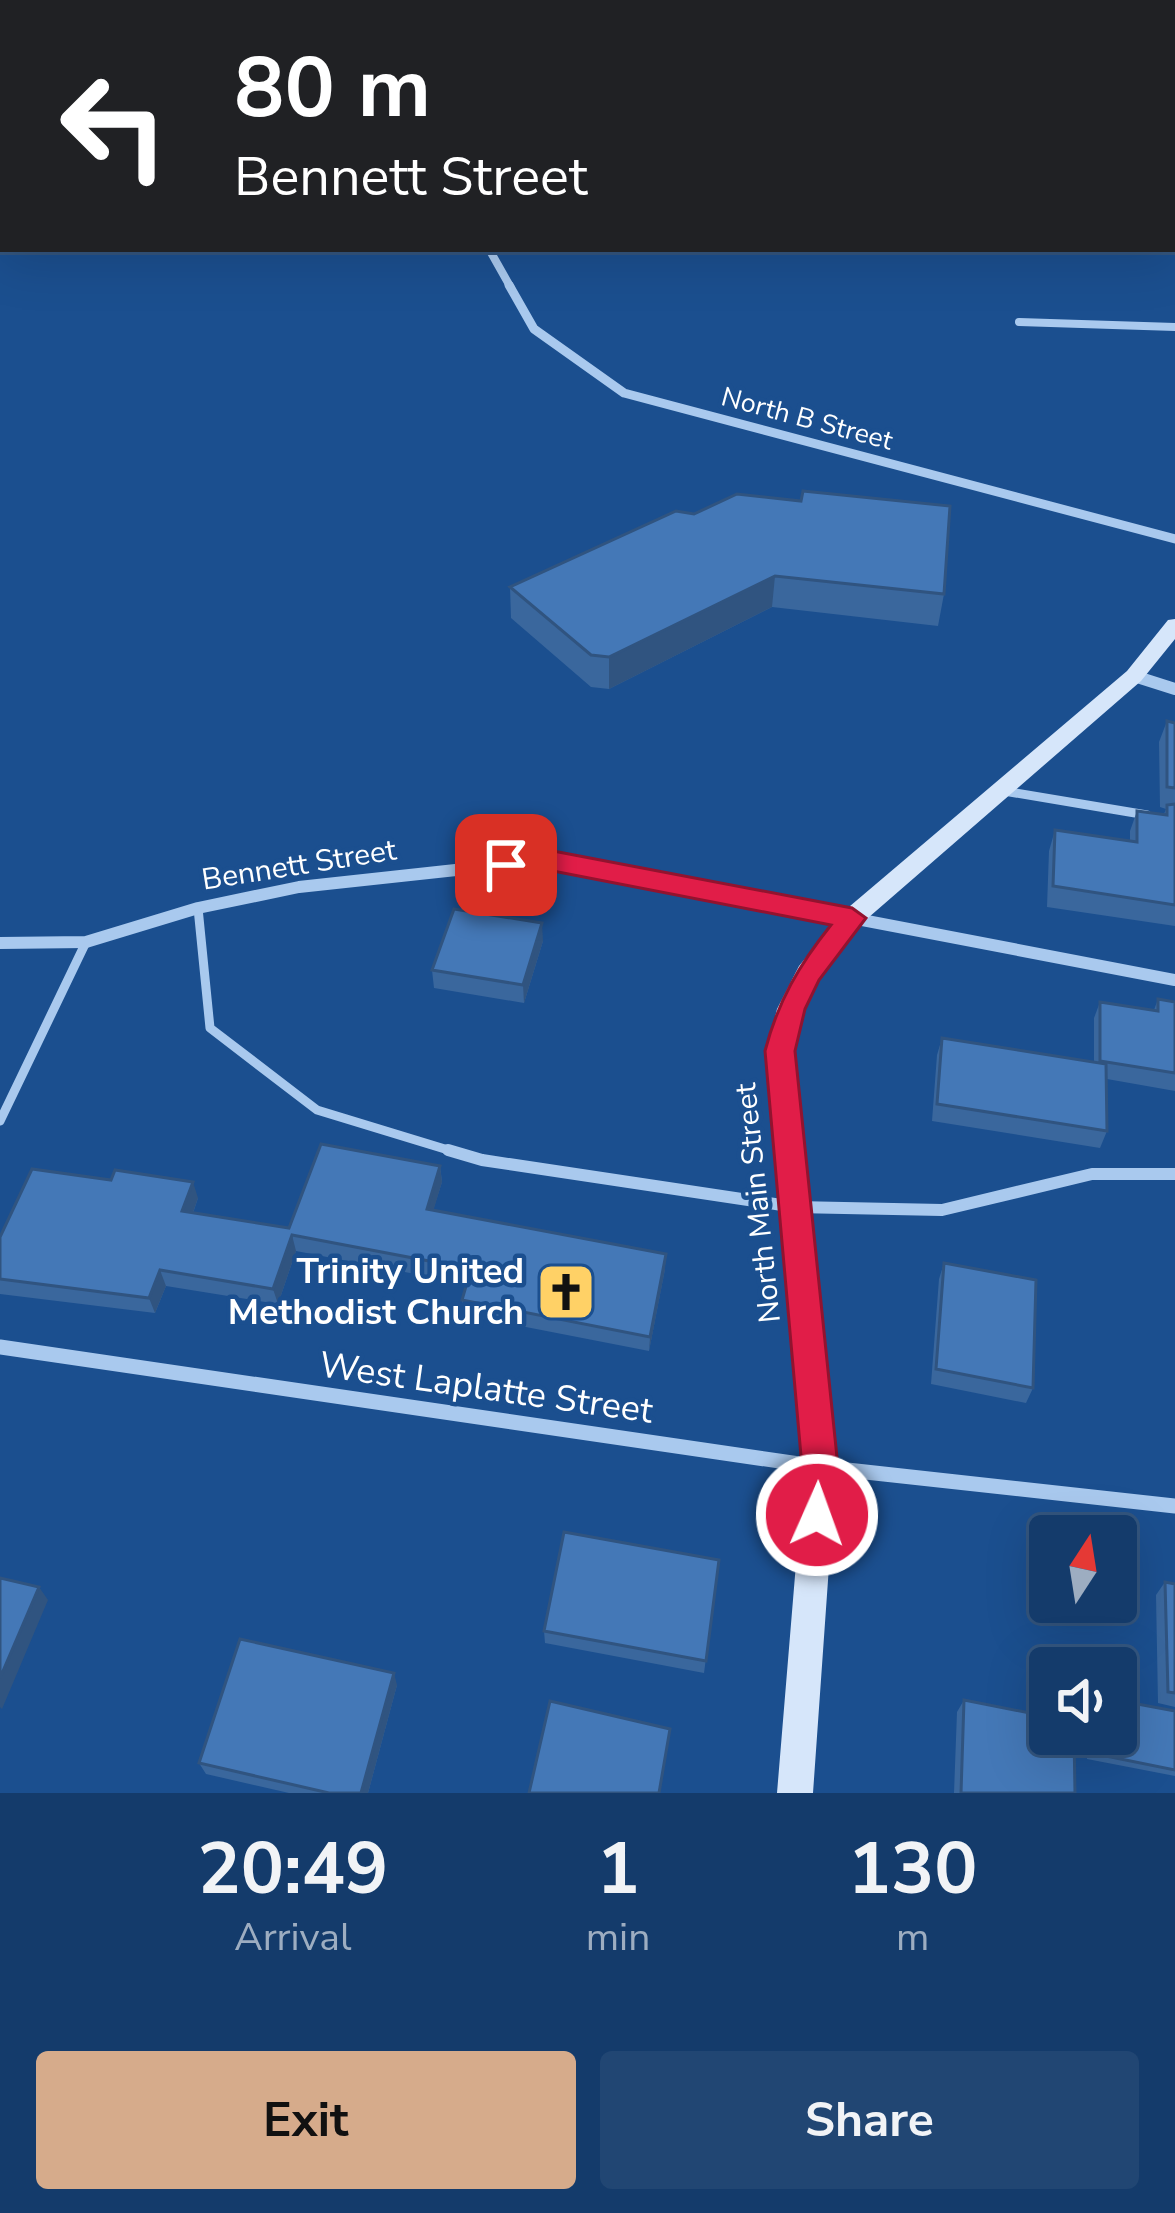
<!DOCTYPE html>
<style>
:root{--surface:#143b6b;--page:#214673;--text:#f1f3f6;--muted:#9dadc1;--line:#33557e;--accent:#d6ab8b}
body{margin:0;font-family:"Nunito Sans",sans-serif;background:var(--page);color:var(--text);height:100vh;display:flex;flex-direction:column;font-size:45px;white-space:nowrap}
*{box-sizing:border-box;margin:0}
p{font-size:39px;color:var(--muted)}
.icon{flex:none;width:66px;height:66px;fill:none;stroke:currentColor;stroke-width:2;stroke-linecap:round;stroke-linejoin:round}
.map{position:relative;height:1793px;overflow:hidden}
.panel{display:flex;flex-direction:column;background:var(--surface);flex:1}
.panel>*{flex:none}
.guide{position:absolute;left:0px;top:0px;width:1176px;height:252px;box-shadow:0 12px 48px #0002,0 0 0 3px var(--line);background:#202124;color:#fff;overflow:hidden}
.needle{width:78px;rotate:12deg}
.buttons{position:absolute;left:1029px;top:1515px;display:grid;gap:24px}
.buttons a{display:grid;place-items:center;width:108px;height:108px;border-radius:12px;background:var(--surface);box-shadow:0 12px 48px #0002,0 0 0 3px var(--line);font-size:60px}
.pin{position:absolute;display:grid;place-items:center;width:102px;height:102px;color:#fff;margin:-51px;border-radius:24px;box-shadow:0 6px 18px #0006}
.me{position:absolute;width:132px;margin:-66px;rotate:2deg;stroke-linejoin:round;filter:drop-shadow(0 0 9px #0008)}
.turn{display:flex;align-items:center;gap:42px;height:252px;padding:0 36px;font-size:54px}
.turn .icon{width:156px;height:156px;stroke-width:2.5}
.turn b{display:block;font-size:84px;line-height:102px}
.eta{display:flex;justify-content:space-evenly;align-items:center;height:204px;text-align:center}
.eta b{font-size:72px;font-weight:700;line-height:84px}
.cta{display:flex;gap:24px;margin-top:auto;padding:24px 36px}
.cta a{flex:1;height:138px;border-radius:12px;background:var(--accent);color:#111;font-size:48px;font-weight:700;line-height:138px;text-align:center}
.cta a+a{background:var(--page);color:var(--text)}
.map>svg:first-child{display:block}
</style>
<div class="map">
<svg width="1175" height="1793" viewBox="0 0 1175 1793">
<rect width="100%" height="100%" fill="#1b4f8f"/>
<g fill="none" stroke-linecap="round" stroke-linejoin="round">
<!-- lane-far2 -->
<path stroke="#a9c9ee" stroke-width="8" d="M1019 322 1175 327"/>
<!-- lane-far1 -->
<path stroke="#a9c9ee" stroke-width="9" d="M1004 791 1147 815
M198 908 210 1028 317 1110 458 1153
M0 1121 86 942"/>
<!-- lane -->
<path stroke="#a9c9ee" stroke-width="12" d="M448 1150 482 1160 795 1207 942 1210 1092 1174H1175"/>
<!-- street-far3 -->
<path stroke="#a9c9ee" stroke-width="8" d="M103 0H199
M364 0 380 3
M814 3 840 0
M489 249 511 288"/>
<!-- street-far2 -->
<path stroke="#a9c9ee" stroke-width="9" d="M509 285 534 329 624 393 1175 539"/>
<!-- street-far1 -->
<path stroke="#a9c9ee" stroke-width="12" d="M1134 676 1175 689
M0 943 86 942 198 908 299 887 548 860 1175 980"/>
<!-- street -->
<path stroke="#a9c9ee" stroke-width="15" d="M0 1347 820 1467 1175 1506"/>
<!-- secondary -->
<path fill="#d6e6fa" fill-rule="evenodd" d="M1155 0H1167L1169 3H1157Z
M1175 619V639L1141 681 861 924 818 979 803 1009 793 1051 836 1467 813 1793H777L804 1467 767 1051 777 1009 799 966 843 912 1127 671 1168 620Z"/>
</g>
<!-- wall -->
<path fill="#3a679d" d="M676 511 944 594 938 626 772 607 609 689 591 687 511 618 510 587Z
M1167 721 1175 723V926L1047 907 1049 851 1055 830 1130 841V831L1137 811 1164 814 1166 809 1160 807 1159 742Z
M543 941 524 1003 434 988 432 970Z
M1158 999 1175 1002V1091L1107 1079V1131L1100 1148 932 1121 937 1055 942 1038 1094 1062V1018L1100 1002 1154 1010Z
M440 1166 442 1182 433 1210 665 1269 649 1351 464 1315 462 1300 467 1284 296 1251 278 1304 166 1286 155 1313 0 1294V1237L198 1198 193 1213 289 1228Z
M944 1263 1033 1388 1026 1403 931 1384 939 1279Z
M719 1560 704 1673 545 1643 544 1631Z
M1165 1582 1175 1584V1707L1158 1703 1156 1595Z
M397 1685 368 1793H289L206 1774 199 1763Z
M964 1700 1075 1793H954L957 1712Z
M1175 1711V1776L1087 1759V1734H1116Z"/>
<!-- shaded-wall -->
<path fill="#305480" d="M775 576 772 607 609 689V657Z
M542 923 543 941 524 1003 523 985Z
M440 1166 442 1182 429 1225 427 1209Z
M193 1182 198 1198 188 1227 182 1211Z
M292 1235 296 1251 278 1304 273 1289Z
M666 1254 665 1269 649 1351 650 1337Z
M160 1270 166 1286 155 1313 149 1298Z
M39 1587 48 1600 2 1709 0 1707V1678Z
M394 1673 397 1685 368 1793H361Z"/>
<!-- building -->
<path fill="#4478b7" stroke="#305480" stroke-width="3" d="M1175 160V189L1173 186V161Z
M803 491 950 506 944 594 775 576 609 657 591 655 510 587 676 511 694 514 737 494 801 501Z
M1167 721 1175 723V788L1167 787Z
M1175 804V905L1053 886 1055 830 1137 842V811L1167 815V805Z
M454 909 542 923 523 985 432 970Z
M1158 999 1175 1002V1073L1100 1061V1002L1158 1011Z
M942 1038 1106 1064 1107 1131 937 1104Z
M321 1144 440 1166 427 1209 666 1254 650 1337 462 1300 471 1269 292 1235 273 1289 160 1270 149 1298 0 1279V1237L32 1169 111 1180 115 1170 193 1182 182 1211 289 1228Z
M944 1263 1036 1280 1033 1388 936 1369Z
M564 1532 719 1560 706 1661 544 1631Z
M0 1578 39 1587 0 1678Z
M1165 1582 1175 1584V1693L1168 1692Z
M240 1639 394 1673 361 1793H329L199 1763Z
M964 1700 1050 1717V1734H1074L1075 1793H961Z
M1116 1700 1175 1711V1770L1091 1753V1734H1116Z
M550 1701 670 1729 659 1793H529Z"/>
<!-- route -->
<path fill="#e11d48" stroke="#92132f" stroke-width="3" d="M548 850 852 908 866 918 819 980 805 1009 795 1051 838 1467 835 1515 830 1528 817 1533 804 1528 799 1515 802 1467 765 1051C778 1001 799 965 831 925L548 870 506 874 493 865 506 855Z"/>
<!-- icons -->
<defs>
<g id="church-square" transform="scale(3)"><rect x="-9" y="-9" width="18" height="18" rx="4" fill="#ffd166" stroke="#1b4f8f"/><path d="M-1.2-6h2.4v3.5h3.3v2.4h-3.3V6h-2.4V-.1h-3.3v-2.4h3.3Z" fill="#111"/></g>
</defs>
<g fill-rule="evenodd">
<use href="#church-square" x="566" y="1292"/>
</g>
<g text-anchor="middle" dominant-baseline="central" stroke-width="9" stroke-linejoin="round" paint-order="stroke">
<!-- far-street labels -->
<g font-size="27" fill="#fff" stroke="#1b4f8f">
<text transform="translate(807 419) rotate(15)">North B Street</text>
</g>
<!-- street labels -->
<g font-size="30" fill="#fff" stroke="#1b4f8f">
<text transform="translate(299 865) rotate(-9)">Bennett Street</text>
<text transform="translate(758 1203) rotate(-96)">North Main Street</text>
</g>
<!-- near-poi labels -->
<g font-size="36" font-weight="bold" fill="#fff" stroke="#1b4f8f" text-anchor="end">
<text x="524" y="1271">Trinity United<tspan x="524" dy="41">Methodist Church</tspan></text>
</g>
<!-- near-street labels -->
<g font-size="36" fill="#fff" stroke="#1b4f8f">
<text transform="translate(486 1388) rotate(8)">West Laplatte Street</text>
</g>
</g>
</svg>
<div class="buttons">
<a><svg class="needle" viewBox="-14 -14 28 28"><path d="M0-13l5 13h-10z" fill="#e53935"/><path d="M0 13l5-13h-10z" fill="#9dadc1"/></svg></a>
<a><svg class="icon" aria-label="sound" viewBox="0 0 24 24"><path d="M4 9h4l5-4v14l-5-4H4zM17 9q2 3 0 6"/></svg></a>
</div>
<div class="pin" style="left:506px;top:865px;background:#d93025"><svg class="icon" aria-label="arrive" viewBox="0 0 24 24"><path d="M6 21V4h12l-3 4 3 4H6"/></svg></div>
<svg class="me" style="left:817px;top:1515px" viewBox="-20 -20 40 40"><circle r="17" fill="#e11d48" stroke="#fff" stroke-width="3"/><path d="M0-11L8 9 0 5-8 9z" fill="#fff"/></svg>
<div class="guide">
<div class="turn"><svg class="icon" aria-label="left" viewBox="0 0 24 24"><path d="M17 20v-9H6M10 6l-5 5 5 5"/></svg><div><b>80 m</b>Bennett Street</div></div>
</div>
</div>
<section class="panel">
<div class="eta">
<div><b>20:49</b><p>Arrival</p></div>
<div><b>1</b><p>min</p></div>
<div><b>130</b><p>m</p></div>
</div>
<div class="cta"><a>Exit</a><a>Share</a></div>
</section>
